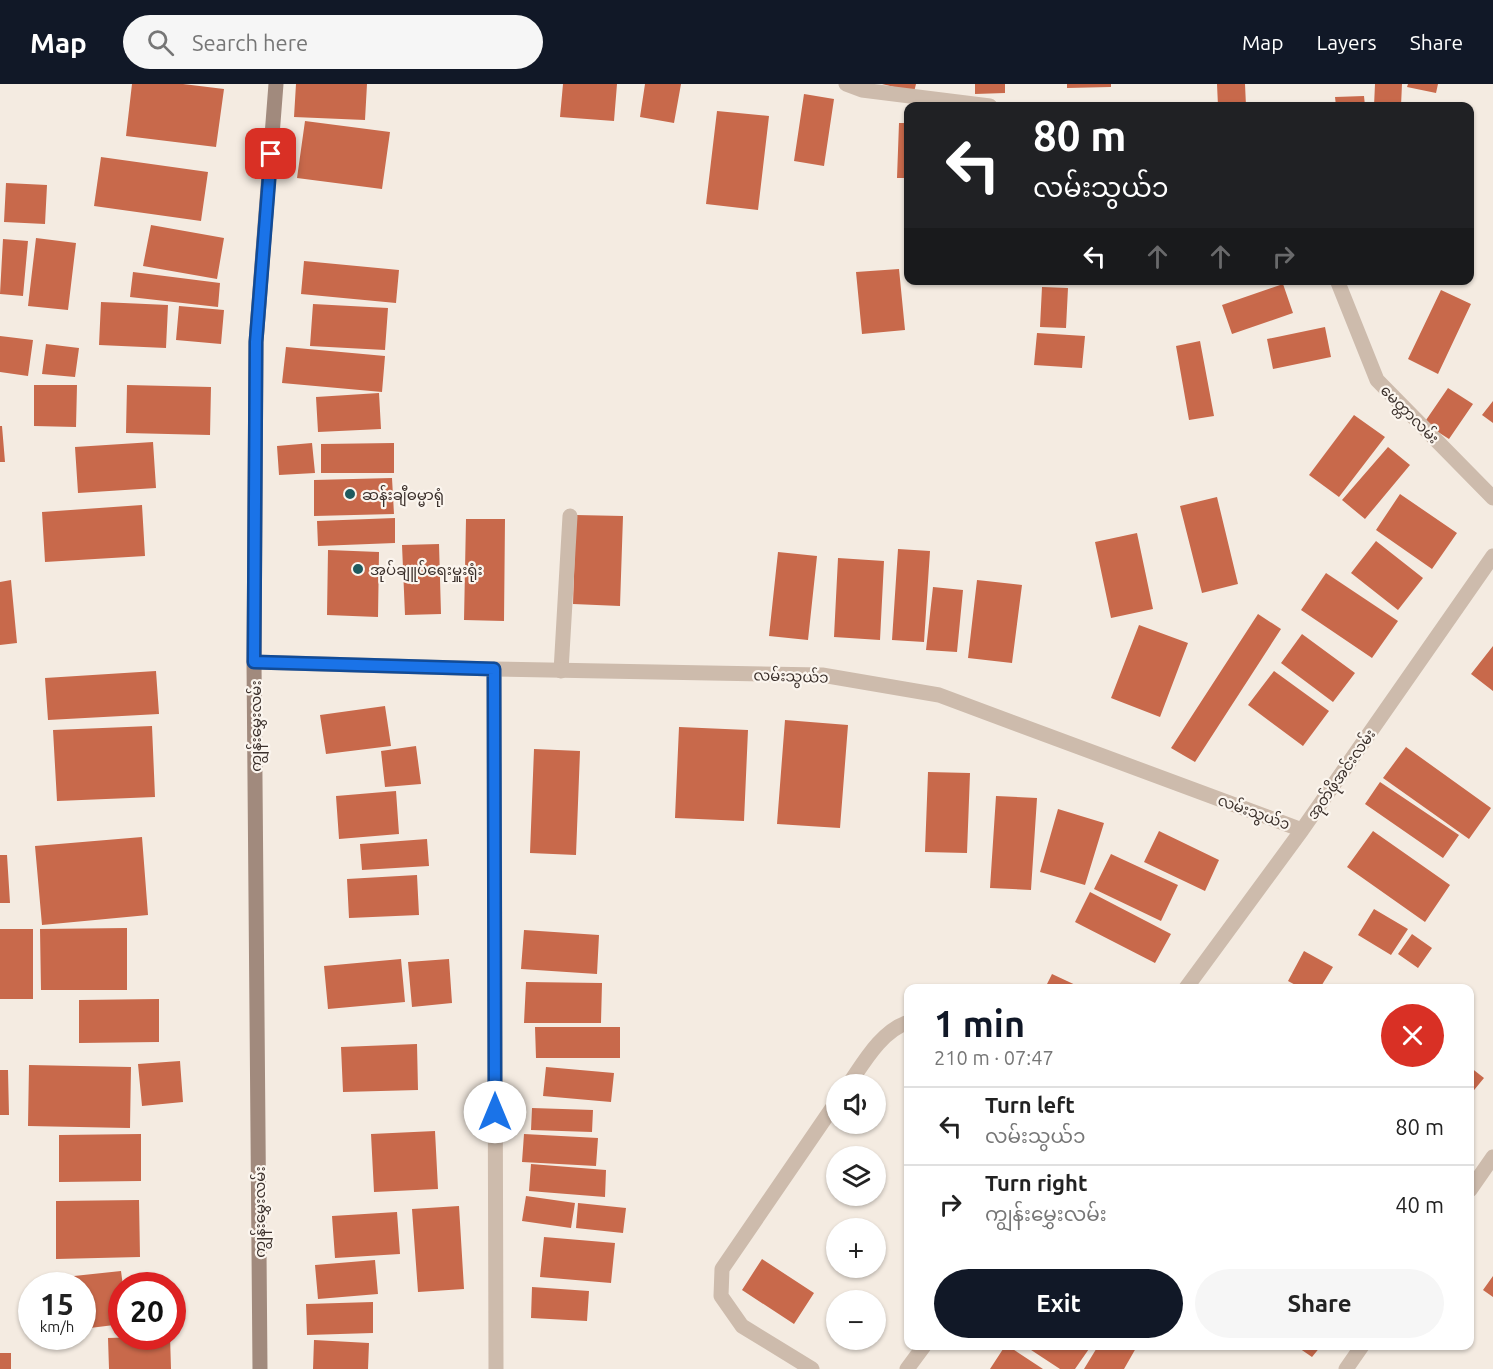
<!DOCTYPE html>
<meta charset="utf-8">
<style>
:root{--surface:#fff;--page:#f6f6f6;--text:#222;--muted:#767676;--line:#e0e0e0;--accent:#111827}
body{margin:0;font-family:Ubuntu,"Noto Sans Myanmar",sans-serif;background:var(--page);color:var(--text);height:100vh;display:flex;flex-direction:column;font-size:22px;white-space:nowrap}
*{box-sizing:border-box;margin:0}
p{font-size:20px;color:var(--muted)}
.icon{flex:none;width:33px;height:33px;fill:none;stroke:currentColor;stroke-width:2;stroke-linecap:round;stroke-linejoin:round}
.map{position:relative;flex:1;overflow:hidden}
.side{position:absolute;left:904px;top:900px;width:570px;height:366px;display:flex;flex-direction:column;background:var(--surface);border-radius:12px;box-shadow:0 2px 4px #0004}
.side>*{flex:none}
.top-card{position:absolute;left:904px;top:18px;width:570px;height:183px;border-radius:12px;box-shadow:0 2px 4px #0004;background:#202124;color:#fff;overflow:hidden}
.fabs{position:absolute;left:826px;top:990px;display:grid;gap:12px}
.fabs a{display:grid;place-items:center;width:60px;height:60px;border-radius:50%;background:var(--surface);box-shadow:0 2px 4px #0004;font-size:30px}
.speed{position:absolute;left:18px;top:1188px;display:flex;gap:12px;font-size:30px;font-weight:700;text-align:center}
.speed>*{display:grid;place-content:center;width:78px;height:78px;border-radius:50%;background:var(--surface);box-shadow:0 2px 4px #0004;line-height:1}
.speed small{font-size:15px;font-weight:400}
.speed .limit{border:9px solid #d22;background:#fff;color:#111}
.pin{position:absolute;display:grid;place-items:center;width:51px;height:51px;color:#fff;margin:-26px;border-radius:12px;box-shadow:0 3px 9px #0006}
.me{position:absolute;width:66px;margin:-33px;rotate:0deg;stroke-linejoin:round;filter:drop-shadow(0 0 4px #0008)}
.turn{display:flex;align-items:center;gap:21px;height:126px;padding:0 30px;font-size:27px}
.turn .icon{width:78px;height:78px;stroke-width:2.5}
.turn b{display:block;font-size:42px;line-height:51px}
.lanes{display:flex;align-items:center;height:57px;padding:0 30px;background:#0003;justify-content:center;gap:30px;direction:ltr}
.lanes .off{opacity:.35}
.round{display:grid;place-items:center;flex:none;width:63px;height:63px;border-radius:32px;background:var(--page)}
.headline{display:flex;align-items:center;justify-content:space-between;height:102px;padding:0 30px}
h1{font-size:36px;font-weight:600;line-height:45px;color:var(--accent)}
.button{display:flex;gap:12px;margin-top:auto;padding:12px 30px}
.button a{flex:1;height:69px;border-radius:36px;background:var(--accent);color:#fff;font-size:24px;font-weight:600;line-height:69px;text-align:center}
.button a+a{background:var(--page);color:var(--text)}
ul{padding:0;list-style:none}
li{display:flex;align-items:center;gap:18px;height:78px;padding:0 30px;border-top:2px solid var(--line)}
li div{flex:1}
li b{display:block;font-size:22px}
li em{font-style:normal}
header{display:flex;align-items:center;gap:36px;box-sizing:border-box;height:84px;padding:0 30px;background:var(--accent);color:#fff}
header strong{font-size:28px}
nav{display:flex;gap:33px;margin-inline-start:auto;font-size:21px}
.search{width:420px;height:54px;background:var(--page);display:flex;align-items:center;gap:15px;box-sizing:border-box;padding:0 21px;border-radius:33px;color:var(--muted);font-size:22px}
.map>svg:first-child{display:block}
</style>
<header>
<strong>Map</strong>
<div class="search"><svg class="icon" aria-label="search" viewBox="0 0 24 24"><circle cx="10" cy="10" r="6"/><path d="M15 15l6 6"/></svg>Search here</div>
<nav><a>Map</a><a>Layers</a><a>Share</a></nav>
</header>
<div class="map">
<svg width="1493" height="1285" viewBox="0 0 1493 1285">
<rect width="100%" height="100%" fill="#f4ebe1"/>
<!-- building -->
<path fill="#c8694b" d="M132 0H183L224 5 216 63 126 52Z
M296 0H367L365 36 294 33Z
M563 0H617L614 37 560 33Z
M645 0H681L674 39 640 33Z
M882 0H916L914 8Z
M975 0H1005V9L975 10Z
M1067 0H1111V3L1067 4Z
M1217 0H1245L1246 22H1218Z
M1375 0H1402L1401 22H1374Z
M1408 0H1438L1436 9 1407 3Z
M804 10 834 15 824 82 794 77Z
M1364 12 1365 22H1336L1335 13Z
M717 27 769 32 758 126 706 120Z
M305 37 390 48 382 105 297 94Z
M899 39H909V94H897Z
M101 73 208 88 201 137 94 122Z
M6 99 47 101 45 140 4 138Z
M151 141 224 154 217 195 143 182Z
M36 154 76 159 68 226 28 222Z
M3 155 28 157 23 212 0 210Z
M304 177 399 186 396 219 301 210Z
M899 185 905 246 862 250 856 188Z
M133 188 220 199 218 223 130 213Z
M1283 200 1293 229 1232 250 1222 221Z
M1042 203 1068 204 1066 244 1040 243Z
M1441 206 1471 220 1438 290 1408 275Z
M101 218 168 221 166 264 99 261Z
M313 220 388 224 385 266 310 262Z
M179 222 224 226 221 260 176 256Z
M1325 243 1331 273 1273 285 1267 255Z
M1037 249 1085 252 1082 284 1034 281Z
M0 252 33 256 28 292 0 288Z
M1200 257 1214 332 1189 336 1176 262Z
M46 260 79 264 75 293 42 290Z
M286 263 385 272 382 308 282 299Z
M34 301H77L76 343 34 342Z
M127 301 211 303 210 351 126 349Z
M1448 304 1473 320 1449 355 1424 339Z
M379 309 381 345 318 348 316 313Z
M1493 317V339L1482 331Z
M1354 331 1385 353 1339 413 1309 391Z
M0 342H2L5 378H0Z
M153 358 156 404 78 409 75 363Z
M312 359 315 389 279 391 277 362Z
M394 359V389H321V360Z
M1388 363 1410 381 1365 435 1342 416Z
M392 394 394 430 314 432V396Z
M1400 410 1457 449 1432 485 1376 446Z
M1217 413 1238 500 1202 509 1180 422Z
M142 421 145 472 45 478 42 428Z
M576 431 623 432 620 522 573 520Z
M395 434V459L318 462 317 437Z
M466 435H505L504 537 464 536Z
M1137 449 1153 525 1111 534 1095 458Z
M1376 457 1423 494 1398 526 1351 489Z
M439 460 441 530 405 531 402 461Z
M898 465 930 467 924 558 892 556Z
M328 466 379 468 378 533 327 531Z
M778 468 817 472 808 556 769 552Z
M838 474 884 477 880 556 834 553Z
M1326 489 1398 537 1372 574 1301 526Z
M11 496 17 559 0 561V498Z
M977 496 1022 501 1012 579 968 574Z
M933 503 963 506 957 568 926 566Z
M1258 530 1281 545 1195 678 1171 664Z
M1139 541 1188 559 1160 633 1111 614Z
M1302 550 1355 589 1333 618 1281 579Z
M1493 562V607L1471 590Z
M156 587 159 630 48 636 45 594Z
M1274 587 1329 627 1303 662 1248 621Z
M385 622 391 662 326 670 320 631Z
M785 636 848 641 840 744 777 740Z
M152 642 155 713 57 717 53 646Z
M679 643 748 646 744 737 675 734Z
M416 662 421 700 385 703 381 667Z
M1406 663 1491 724 1469 755 1383 694Z
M534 665 580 667 576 771 530 769Z
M928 688 970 689 967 769 925 768Z
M1380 698 1459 751 1443 774 1365 720Z
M396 707 399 750 339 755 336 712Z
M996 712 1037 714 1031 806 990 804Z
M1058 725 1104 739 1085 801 1040 788Z
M1159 747 1219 776 1205 807 1144 778Z
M1373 747 1450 801 1425 838 1347 783Z
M142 753 148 831 42 841 35 762Z
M427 755 429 782 362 786 360 760Z
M1111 770 1178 801 1161 837 1094 805Z
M0 771H7L10 819H0Z
M417 791 419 831 349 834 347 795Z
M1090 808 1171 850 1155 879 1075 838Z
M1374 825 1408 845 1391 871 1358 851Z
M127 844V906H41L40 845Z
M0 845H33V915H0Z
M524 846 599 851 597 890 521 885Z
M1412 850 1432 864 1418 884 1398 870Z
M1304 867 1333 883 1320 904H1301L1288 897Z
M401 875 405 918 328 925 324 882Z
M449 875 452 919 412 923 408 878Z
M1052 890 1082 904H1045Z
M526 898 602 899 601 939H524Z
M159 915V958L79 959V916Z
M535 943H620V974H536Z
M417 960 418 1006 343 1008 341 963Z
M180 977 183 1018 142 1022 138 980Z
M29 981 131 983 130 1044 28 1042Z
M546 983 614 989 611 1018 543 1012Z
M1470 983 1484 994 1470 1011Z
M0 986H8L9 1031H0Z
M532 1024 593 1026 592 1048 531 1046Z
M435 1047 438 1105 374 1108 371 1050Z
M141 1050V1097L59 1098V1051Z
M524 1050 598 1054 596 1082 522 1078Z
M531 1080 606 1086 605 1113 529 1107Z
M526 1112 575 1119 571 1144 522 1137Z
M139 1116 140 1173 56 1175V1117Z
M578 1119 626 1124 623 1149 576 1144Z
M459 1122 464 1205 418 1208 412 1125Z
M397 1128 400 1170 335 1174 332 1132Z
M544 1153 615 1159 611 1199 540 1193Z
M762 1175 814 1209 794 1240 742 1206Z
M375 1176 378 1210 318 1215 315 1181Z
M121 1187 123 1202 122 1240 82 1245V1202H75L74 1192Z
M1493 1192V1213L1483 1206Z
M532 1203 589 1207 587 1237 531 1234Z
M373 1218V1249L307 1251 306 1220Z
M170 1252 171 1285H109L108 1254Z
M314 1256 369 1259 368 1285H313Z
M1005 1262H1008L1043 1285H990Z
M1025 1262H1091L1075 1285H1060Z
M1098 1262H1132L1136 1264 1124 1285H1084Z
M1296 1262H1321L1312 1273Z
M0 1269H11V1285H0Z"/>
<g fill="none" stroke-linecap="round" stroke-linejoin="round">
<!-- lane -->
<path stroke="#cdbbac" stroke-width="15" d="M494 585 496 1285
M561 587 570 432"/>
<!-- street -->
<path stroke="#cdbbac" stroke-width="15" d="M846 0 862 6 990 22
M1337 196 1377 296 1493 414
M254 578 494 585 822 591 939 611 1302 746
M1186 904 1302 746 1493 472
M849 1000C864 978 882 946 909 938
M1470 1106 1493 1073
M812 1285 742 1242 721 1212 722 1185 837 1017
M907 1285 924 1262
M1346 1285 1362 1262"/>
<!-- secondary -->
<path stroke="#a18a7d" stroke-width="15" d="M260 1285 254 578 256 258 276 0"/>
</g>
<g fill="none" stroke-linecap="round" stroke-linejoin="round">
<!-- route casing -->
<g stroke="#114b97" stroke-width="15">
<path id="route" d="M271 70 256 258 254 578 494 585 495 1028"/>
</g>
<!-- route -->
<use href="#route" stroke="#1a73e8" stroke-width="10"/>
</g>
<!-- markers -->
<g fill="#1f5a5e" stroke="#fbf5ee" stroke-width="2">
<circle cx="350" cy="410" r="6"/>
<circle cx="358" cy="485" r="6"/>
</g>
<g text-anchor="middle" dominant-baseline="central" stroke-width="4.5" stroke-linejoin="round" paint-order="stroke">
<!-- street labels -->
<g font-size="15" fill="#3b302b" stroke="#fbf5ee">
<text transform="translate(1410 330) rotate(45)">မေတ္တာလမ်း</text>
<text transform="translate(791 592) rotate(2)">လမ်းသွယ်၁</text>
<text transform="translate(255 642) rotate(-90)">ကျွန်းမွှေးလမ်း</text>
<text transform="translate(1341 690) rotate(-55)">အုတ်ဖိုအင်းလမ်း</text>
<text transform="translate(1254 728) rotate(20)">လမ်းသွယ်၁</text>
<text transform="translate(259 1128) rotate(-90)">ကျွန်းမွှေးလမ်း</text>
</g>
<!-- poi labels -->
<g font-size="15" fill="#3b302b" stroke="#fbf5ee" text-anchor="start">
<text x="362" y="410">ဆန်းချီဓမ္မာရုံ</text>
<text x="370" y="485">အုပ်ချူပ်ရေးမှူးရုံး</text>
</g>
</g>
</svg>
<div class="fabs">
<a><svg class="icon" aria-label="sound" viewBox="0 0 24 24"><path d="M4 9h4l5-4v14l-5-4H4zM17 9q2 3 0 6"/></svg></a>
<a><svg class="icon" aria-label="layers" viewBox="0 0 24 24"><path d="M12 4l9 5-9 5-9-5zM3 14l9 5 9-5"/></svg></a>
<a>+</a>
<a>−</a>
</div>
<div class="speed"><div>15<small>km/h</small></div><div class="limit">20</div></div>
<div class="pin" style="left:271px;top:70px;background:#d93025"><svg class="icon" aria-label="arrive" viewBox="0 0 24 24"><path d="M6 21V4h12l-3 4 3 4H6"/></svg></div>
<svg class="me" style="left:495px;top:1028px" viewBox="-20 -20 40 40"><circle r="19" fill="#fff"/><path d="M0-13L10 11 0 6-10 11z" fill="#1a73e8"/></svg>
<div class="top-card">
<div class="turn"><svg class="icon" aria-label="left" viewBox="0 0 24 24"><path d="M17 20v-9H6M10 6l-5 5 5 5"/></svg><div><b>80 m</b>လမ်းသွယ်၁</div></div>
<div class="lanes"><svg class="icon" aria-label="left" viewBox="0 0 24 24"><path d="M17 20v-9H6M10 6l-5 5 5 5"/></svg><svg class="icon off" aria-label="ahead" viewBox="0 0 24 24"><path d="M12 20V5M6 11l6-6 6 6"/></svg><svg class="icon off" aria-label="ahead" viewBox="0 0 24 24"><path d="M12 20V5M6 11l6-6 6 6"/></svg><svg class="icon off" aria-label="right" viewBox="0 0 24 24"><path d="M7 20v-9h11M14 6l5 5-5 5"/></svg></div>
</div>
<section class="side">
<div class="headline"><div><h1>1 min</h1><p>210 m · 07:47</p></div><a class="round" style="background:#d93025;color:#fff"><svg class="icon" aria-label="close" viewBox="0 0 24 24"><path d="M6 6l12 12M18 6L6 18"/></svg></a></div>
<ul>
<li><svg class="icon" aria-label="left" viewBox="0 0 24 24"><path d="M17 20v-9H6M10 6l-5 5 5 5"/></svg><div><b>Turn left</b><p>လမ်းသွယ်၁</p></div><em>80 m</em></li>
<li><svg class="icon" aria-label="right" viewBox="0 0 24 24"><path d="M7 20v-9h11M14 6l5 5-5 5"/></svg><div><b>Turn right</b><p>ကျွန်းမွှေးလမ်း</p></div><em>40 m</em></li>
</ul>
<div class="button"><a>Exit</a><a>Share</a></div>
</section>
</div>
